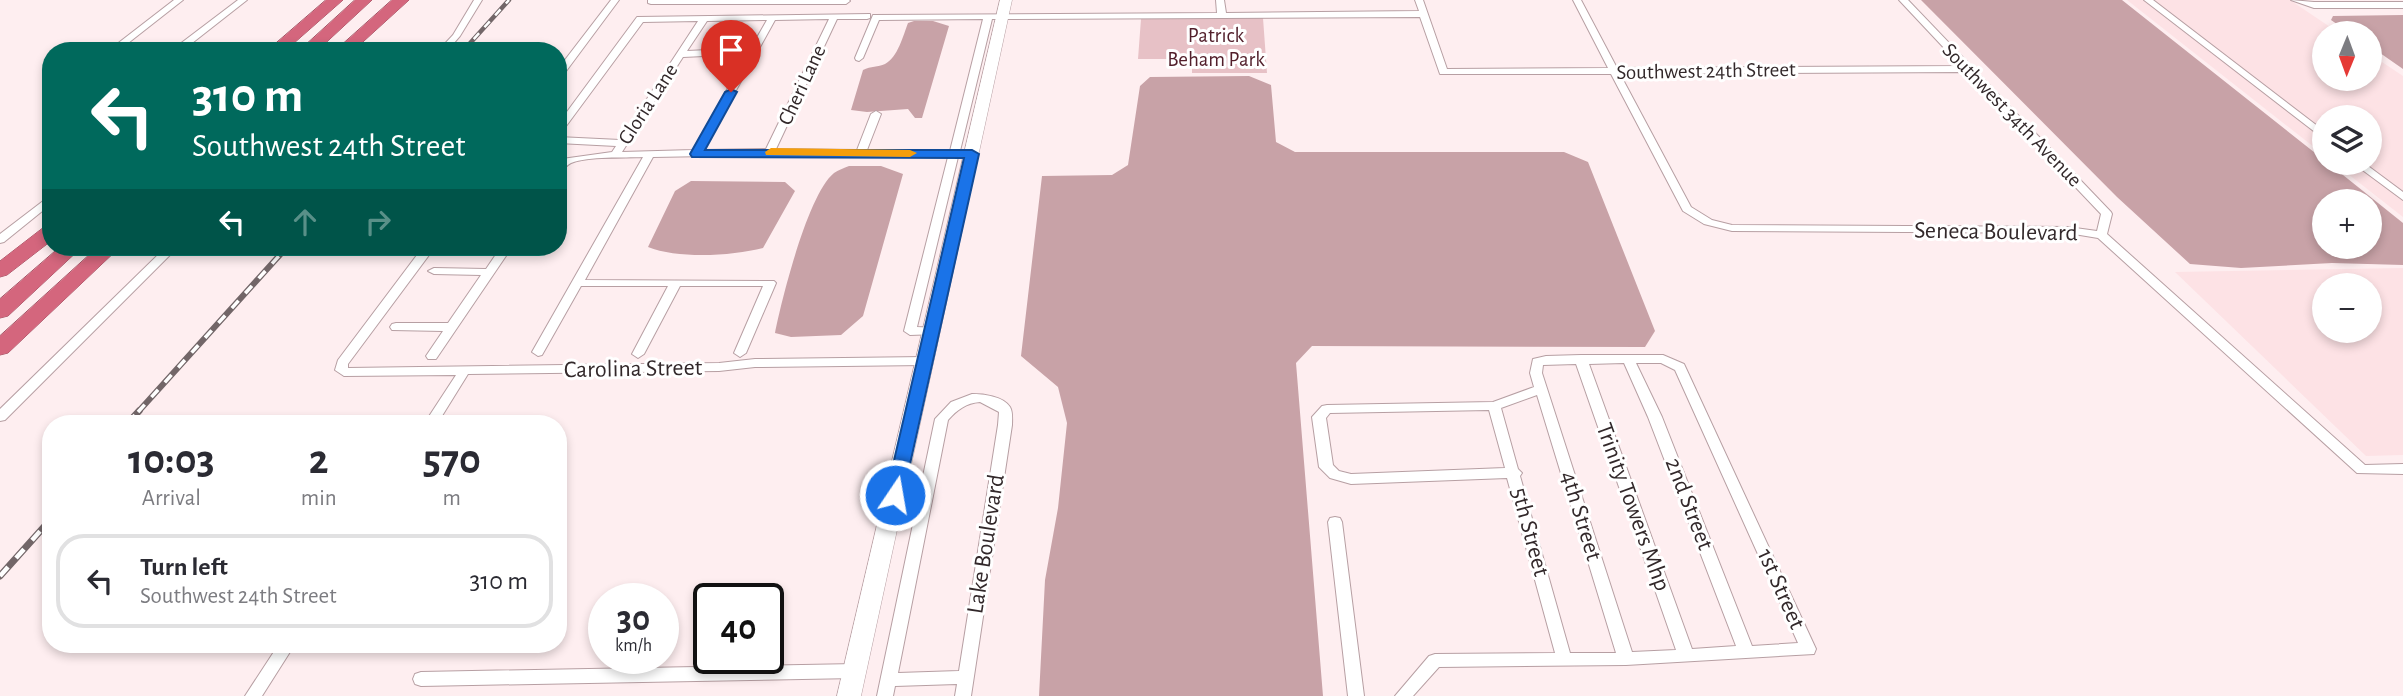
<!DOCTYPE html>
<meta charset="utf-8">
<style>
:root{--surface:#fff;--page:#f2f2f3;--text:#2b2b33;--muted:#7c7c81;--line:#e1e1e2}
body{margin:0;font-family:"Alegreya Sans",sans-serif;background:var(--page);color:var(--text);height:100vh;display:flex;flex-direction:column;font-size:26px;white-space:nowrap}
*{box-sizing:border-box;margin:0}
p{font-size:23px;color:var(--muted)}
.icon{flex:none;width:38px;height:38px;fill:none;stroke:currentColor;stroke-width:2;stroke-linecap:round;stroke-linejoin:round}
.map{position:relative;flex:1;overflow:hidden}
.details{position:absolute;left:42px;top:415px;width:525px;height:238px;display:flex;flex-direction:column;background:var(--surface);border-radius:28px;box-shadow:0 4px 10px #0003}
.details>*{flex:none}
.top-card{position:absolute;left:42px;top:42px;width:525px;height:214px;border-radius:28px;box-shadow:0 4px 10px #0003;background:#00695c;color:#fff;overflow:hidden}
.needle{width:46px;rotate:181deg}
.buttons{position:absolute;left:2312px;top:21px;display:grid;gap:14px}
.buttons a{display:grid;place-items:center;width:70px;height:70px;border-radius:50%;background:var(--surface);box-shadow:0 4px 10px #0003;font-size:35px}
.speed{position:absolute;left:588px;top:583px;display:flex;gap:14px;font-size:35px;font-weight:700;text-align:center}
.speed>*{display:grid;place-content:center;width:91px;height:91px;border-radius:50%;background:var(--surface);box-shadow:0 4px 10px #0003;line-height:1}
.speed small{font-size:18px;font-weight:400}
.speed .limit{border:4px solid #111;border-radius:10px;background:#fff;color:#111}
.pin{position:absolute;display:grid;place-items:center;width:60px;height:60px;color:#fff;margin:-72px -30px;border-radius:50% 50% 50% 0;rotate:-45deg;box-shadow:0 0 7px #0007}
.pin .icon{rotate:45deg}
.me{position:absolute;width:77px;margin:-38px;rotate:12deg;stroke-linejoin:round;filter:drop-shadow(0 0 5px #0008)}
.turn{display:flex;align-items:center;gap:24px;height:147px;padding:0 35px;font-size:32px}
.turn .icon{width:91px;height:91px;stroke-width:2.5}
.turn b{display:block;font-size:49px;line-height:60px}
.lanes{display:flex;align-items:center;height:66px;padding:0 35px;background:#0003;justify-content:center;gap:35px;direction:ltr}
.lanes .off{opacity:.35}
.eta{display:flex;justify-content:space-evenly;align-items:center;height:119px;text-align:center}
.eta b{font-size:42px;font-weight:600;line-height:49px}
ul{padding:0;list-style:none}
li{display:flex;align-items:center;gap:21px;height:94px;margin:0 14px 10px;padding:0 21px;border:4px solid var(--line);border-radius:28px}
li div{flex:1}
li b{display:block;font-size:26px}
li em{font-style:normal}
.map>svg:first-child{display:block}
</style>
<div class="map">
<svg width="2403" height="696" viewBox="0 0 2403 696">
<rect width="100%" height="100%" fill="#feeef0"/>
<!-- built -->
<path fill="#fde2e5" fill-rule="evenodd" d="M2127 0H2290L2339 33H2324V79H2370V54L2403 76V217L2334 163H2370V117H2324V155Z
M2403 268V455L2366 456 2175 272ZM2324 285H2370V331H2324Z"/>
<!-- green -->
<path fill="#e7c1c6" d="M1263 18 1267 73H1192V59H1138L1141 19Z"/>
<!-- water -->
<path fill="#c8a2a7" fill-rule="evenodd" d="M1921 0H2122L2324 160V163H2328L2403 223V265L2332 263 2241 268 2190 264 2117 197ZM2370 201V247H2324V201Z
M2403 15V69L2370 46V33H2350L2331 20 2333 16Z
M914 21H933L949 26 922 118H915L908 109 867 112 851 110 863 70C871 66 878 67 885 64 898 57 903 36 908 23Z
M1249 76 1271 85 1276 142 1295 152H1564L1588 162 1655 331 1645 347 1312 346 1296 363 1323 696H1039L1045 580 1058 508 1067 423 1058 387 1021 356 1042 176 1112 175 1128 165 1140 86 1150 77Z
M849 166H881L903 174 863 316 841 335 791 337 775 333C782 298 808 194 834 173 838 170 844 168 849 166Z
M691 181 785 182 795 191 763 248C732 256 678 259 648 247L675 191Z"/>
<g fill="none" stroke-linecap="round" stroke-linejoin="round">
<!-- street casing -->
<g stroke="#b79fa3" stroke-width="2">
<path id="street" d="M174 0H183L118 51H108Z
M238 0H247L182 51H176V47Z
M474 0H482L460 36 447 51H438L453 35Z
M611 0H619L561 78 558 79V69Z
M648 0H849L850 1 846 4H651L648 3Z
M1216 0H1224L1226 13 1419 11 1415 0H1423L1447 69 1608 68 1573 0H1581L1617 68 1961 66 1899 0H1908L2111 212 2112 214 2107 234 2365 465 2403 464V474L2357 473 2098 238 2068 233 1732 231 1704 224 1683 211 1611 74H1440L1420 17 992 19 960 151H972L977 154 972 157H958L917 327 937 328 939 331 937 334 910 335 904 331 948 157 770 155 653 157 585 280 774 281 776 283 746 353 740 357 734 353 763 286H680L644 354 638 358 632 354 668 286H581L542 355 538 356 532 352 643 157C624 158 589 156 571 163 566 165 563 171 558 173V163L562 159 612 152 616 146 558 143V137L620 140 698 21 643 22 561 133 558 134V124L637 17 870 14V18L867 19H837L776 149 857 150 871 114 876 111 881 114 867 150 950 151 983 19 879 20 863 58 859 61 856 60 855 58 873 15 1217 13ZM829 19 766 149 703 150 775 20ZM767 20 751 48 687 51 707 21ZM747 54 693 150 622 152 683 57ZM1966 72 2101 214 2097 231 2068 227 1732 225 1712 220 1691 207 1620 74Z
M2144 0H2153L2324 131V139Z
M2291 0 2314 2H2403V8H2314Z
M2353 163H2364L2403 192V200Z
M51 195V204L4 242 0 243V234Z
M166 247H178L5 420 0 421V409Z
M423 247H435L348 364V368L719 363 755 359 925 357 931 361 925 365 755 367 719 371 468 374 437 424H424L456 375 344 376 335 370 338 360Z
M501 247H512L436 359H428L426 356 443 331 392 330 390 327 392 324 396 323H448L481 275 434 274 428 271 434 268 486 269Z
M1581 355H1663L1684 364 1816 649 1814 654 1626 665 1439 667 1413 696H1395L1429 656 1435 654 1555 653 1507 478 1351 484 1330 478 1319 467 1312 417 1322 406 1327 405 1493 402 1534 387 1530 373 1533 359 1546 356ZM1624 363 1648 417 1736 646 1692 649 1589 364ZM1636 363H1661L1675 370 1798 643 1752 646 1662 417ZM1576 364 1676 650 1632 652 1542 373 1543 365ZM1537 395 1616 653H1570L1520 476 1522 473 1518 469 1501 408ZM1489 410 1505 468 1351 474 1339 471 1333 465 1326 418 1330 413Z
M972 394C983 394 1003 396 1010 407 1013 412 1012 420 1012 425L971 696H955L957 684 895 686 893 696H877L935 419 951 402ZM980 402 999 412 998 425 959 671 898 673 948 420C957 410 966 403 980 402Z
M1335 517 1340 518 1342 522 1364 696H1348L1328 522 1330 518Z
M279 644H295L262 696H245Z
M856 664 862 666 864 671 862 676 856 678 421 686 415 684 413 679 415 674 421 672Z"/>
</g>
<!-- secondary casing -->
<g stroke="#b79fa3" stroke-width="1">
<path id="secondary" d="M1000 0H1012L861 696H837Z"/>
</g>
<!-- highway casing -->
<g stroke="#9b5060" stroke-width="1">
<path id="highway" d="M326 0H343L285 51H267Z
M355 0H372L317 51H299Z
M392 0H409L353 51H335Z
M51 225V241L7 275 0 277V261L44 227Z
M60 247H82L8 316 0 318V299Z
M98 247H120L8 353 0 355V336Z"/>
</g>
<!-- street -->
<use href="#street" fill="#fff" fill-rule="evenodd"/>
<!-- secondary -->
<use href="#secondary" fill="#fff" fill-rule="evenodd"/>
<!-- highway -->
<use href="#highway" fill="#d4667d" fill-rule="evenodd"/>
<!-- rail-far2 casing -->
<g stroke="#726668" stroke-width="4.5">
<path id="rail-far2" d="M463 51 509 0"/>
</g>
<!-- rail-far1 casing -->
<g stroke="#726668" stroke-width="6">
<path id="rail-far1" d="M138 412 287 247"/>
</g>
<!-- rail casing -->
<g stroke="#726668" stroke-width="7">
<path id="rail" d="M127 424 139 411
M0 576 51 519"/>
</g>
<!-- rail-far2 -->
<use href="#rail-far2" stroke="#fff" stroke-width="2.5" stroke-dasharray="8" stroke-linecap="butt"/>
<!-- rail-far1 -->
<use href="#rail-far1" stroke="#fff" stroke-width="3.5" stroke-dasharray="10" stroke-linecap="butt"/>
<!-- rail -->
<use href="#rail" stroke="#fff" stroke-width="4.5" stroke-dasharray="12" stroke-linecap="butt"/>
</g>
<!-- route -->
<path fill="#1a73e8" stroke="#114b97" stroke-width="2" d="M731 89 737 92 705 150H972L979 154 902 500H889L886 495 964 158 692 157 690 154 725 92Z"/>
<!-- slow -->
<path fill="#f59e0b" d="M771 148 910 150 917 153 910 157 766 155 765 152Z"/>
<g text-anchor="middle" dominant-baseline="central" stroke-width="6" stroke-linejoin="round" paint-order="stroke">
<!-- far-park labels -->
<g font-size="21" fill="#521f2b" stroke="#fff">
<text x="1216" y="35">Patrick<tspan x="1216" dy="24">Beham Park</tspan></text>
</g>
<!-- far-street labels -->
<g font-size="21" fill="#32282a" stroke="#fff">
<text transform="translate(1706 71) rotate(-1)">Southwest 24th Street</text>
<text transform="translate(802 85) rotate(-65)">Cheri Lane</text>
<text transform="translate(648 104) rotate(-57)">Gloria Lane</text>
<text transform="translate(2012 115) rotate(46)">Southwest 34th Avenue</text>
</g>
<!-- street labels -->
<g font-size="24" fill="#32282a" stroke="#fff">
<text transform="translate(1996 232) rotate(1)">Seneca Boulevard</text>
<text transform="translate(633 369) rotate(-1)">Carolina Street</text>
<text transform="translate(1689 504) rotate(69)">2nd Street</text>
<text transform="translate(1633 507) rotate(70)">Trinity Towers Mhp</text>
<text transform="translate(1581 516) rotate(73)">4th Street</text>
<text transform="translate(1530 532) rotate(75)">5th Street</text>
<text transform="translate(986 544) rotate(-81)">Lake Boulevard</text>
<text transform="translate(1781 589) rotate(66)">1st Street</text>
</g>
</g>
</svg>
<div class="buttons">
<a><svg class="needle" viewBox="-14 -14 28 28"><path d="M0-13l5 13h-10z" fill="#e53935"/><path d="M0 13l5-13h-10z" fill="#7c7c81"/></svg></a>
<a><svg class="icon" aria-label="layers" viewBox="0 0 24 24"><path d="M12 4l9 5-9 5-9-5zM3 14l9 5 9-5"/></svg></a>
<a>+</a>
<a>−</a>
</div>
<div class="speed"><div>30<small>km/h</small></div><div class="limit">40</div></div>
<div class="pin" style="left:731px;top:92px;background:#d93025"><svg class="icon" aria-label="arrive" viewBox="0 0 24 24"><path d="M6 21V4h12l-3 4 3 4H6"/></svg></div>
<svg class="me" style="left:895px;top:495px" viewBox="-20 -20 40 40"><circle r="17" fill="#1a73e8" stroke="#fff" stroke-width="3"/><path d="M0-11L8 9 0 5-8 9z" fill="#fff"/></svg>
<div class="top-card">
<div class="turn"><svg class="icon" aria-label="left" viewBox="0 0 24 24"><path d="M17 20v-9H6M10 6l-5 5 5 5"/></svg><div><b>310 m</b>Southwest 24th Street</div></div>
<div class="lanes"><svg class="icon" aria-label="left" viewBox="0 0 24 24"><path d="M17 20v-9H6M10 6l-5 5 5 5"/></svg><svg class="icon off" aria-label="ahead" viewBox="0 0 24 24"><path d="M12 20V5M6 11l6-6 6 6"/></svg><svg class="icon off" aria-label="right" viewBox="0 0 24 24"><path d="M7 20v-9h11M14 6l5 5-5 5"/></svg></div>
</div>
<section class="details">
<div class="eta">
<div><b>10:03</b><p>Arrival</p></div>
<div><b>2</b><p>min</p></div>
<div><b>570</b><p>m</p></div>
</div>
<ul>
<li><svg class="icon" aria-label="left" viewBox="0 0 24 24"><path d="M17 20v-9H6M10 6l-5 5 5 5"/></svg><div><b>Turn left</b><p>Southwest 24th Street</p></div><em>310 m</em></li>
</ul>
</section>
</div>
